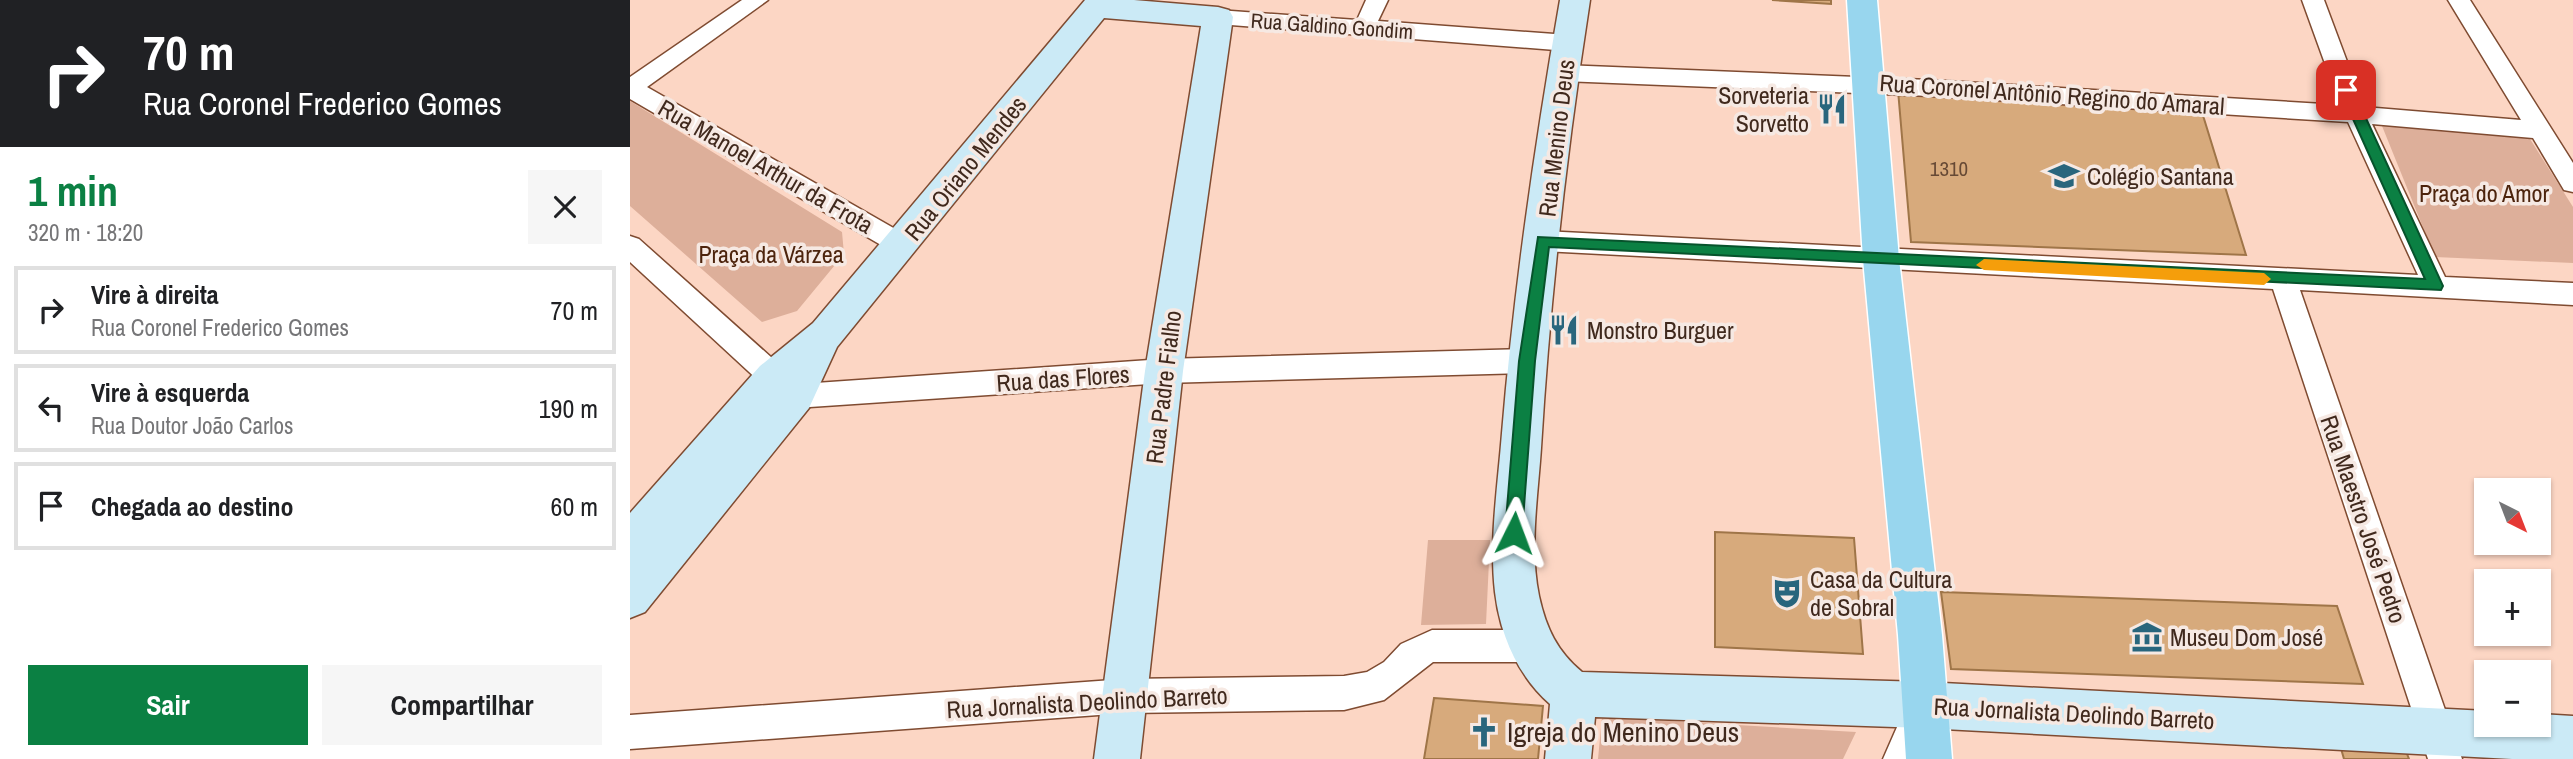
<!DOCTYPE html>
<html lang="pt">
<meta charset="utf-8">
<style>
:root{--surface:#fff;--page:#f6f6f6;--text:#202124;--muted:#757577;--line:#e0e0e0;--accent:#0b8043}
body{margin:0;font-family:"Archivo Narrow",sans-serif;background:var(--page);color:var(--text);height:100vh;display:flex;flex-direction:column;font-size:26px;white-space:nowrap}
*{box-sizing:border-box;margin:0}
p{font-size:23px;color:var(--muted)}
.icon{flex:none;width:38px;height:38px;fill:none;stroke:currentColor;stroke-width:2;stroke-linecap:round;stroke-linejoin:round}
.map{position:relative;flex:1;overflow:hidden}
.sheet{display:flex;flex-direction:column;background:var(--surface);width:630px}
.sheet>*{flex:none}
.hud{background:#202124;color:#fff;overflow:hidden}
.needle{width:46px;rotate:138deg}
.fabs{position:absolute;left:1844px;top:478px;display:grid;gap:14px}
.fabs a{display:grid;place-items:center;width:77px;height:77px;border-radius:0px;background:var(--surface);box-shadow:0 2px 5px #0004;font-size:35px}
.pin{position:absolute;display:grid;place-items:center;width:60px;height:60px;color:#fff;margin:-30px;border-radius:14px;box-shadow:0 4px 10px #0006}
.me{position:absolute;width:77px;margin:-38px;rotate:3deg;stroke-linejoin:round;filter:drop-shadow(0 0 5px #0008)}
.turn{display:flex;align-items:center;gap:24px;height:147px;padding:0 28px;font-size:32px}
.turn .icon{width:91px;height:91px;stroke-width:2.5}
.turn b{display:block;font-size:49px;line-height:60px}
.round{display:grid;place-items:center;flex:none;width:74px;height:74px;border-radius:0px;background:var(--page)}
.overview{display:flex;align-items:center;justify-content:space-between;height:119px;padding:0 28px}
h1{font-size:42px;font-weight:700;line-height:52px;color:var(--accent)}
.button{display:flex;gap:14px;margin-top:auto;padding:14px 28px}
.button a{flex:1;height:80px;border-radius:0px;background:var(--accent);color:#fff;font-size:28px;font-weight:700;line-height:80px;text-align:center}
.button a+a{background:var(--page);color:var(--text)}
ul{padding:0;list-style:none}
li{display:flex;align-items:center;gap:21px;height:88px;margin:0 14px 10px;padding:0 14px;border:4px solid var(--line);border-radius:0px}
li div{flex:1}
li b{display:block;font-size:26px}
li em{font-style:normal}
main{display:flex;flex:1;min-height:0}
.map>svg:first-child{display:block}
</style>
<main>
<section class="sheet">
<div class="hud">
<div class="turn"><svg class="icon" aria-label="right" viewBox="0 0 24 24"><path d="M7 20v-9h11M14 6l5 5-5 5"/></svg><div><b>70 m</b>Rua Coronel Frederico Gomes</div></div>
</div>
<div class="overview"><div><h1>1 min</h1><p>320 m · 18:20</p></div><a class="round"><svg class="icon" aria-label="close" viewBox="0 0 24 24"><path d="M6 6l12 12M18 6L6 18"/></svg></a></div>
<ul>
<li><svg class="icon" aria-label="right" viewBox="0 0 24 24"><path d="M7 20v-9h11M14 6l5 5-5 5"/></svg><div><b>Vire à direita</b><p>Rua Coronel Frederico Gomes</p></div><em>70 m</em></li>
<li><svg class="icon" aria-label="left" viewBox="0 0 24 24"><path d="M17 20v-9H6M10 6l-5 5 5 5"/></svg><div><b>Vire à esquerda</b><p>Rua Doutor João Carlos</p></div><em>190 m</em></li>
<li><svg class="icon" aria-label="arrive" viewBox="0 0 24 24"><path d="M6 21V4h12l-3 4 3 4H6"/></svg><div><b>Chegada ao destino</b></div><em>60 m</em></li>
</ul>
<div class="button"><a>Sair</a><a>Compartilhar</a></div>
</section>
<div class="map">
<svg width="1943" height="759" viewBox="0 0 1943 759">
<rect width="100%" height="100%" fill="#fcd6c4"/>
<!-- green -->
<path fill="#ddaf9a" d="M0 101 212 232 214 254 167 311 132 322 0 206Z
M1750 121 1895 131 1943 207V263L1805 257Z
M798 540H860L856 624 791 625Z
M972 717 1226 732 1213 759H968Z"/>
<!-- building -->
<path fill="#d7aa7c" stroke="#9f7548" stroke-width="2" d="M1142 0H1201V4Z
M1268 90 1571 109 1616 255 1281 242Z
M1085 532 1224 538 1233 654 1085 647Z
M1311 592 1707 606 1733 684 1321 669Z
M804 698 913 706 908 759H794Z
M1710 745 1774 746 1779 759H1714Z"/>
<g fill="none" stroke-linecap="round" stroke-linejoin="round">
<!-- street casing -->
<g stroke="#7f4b31" stroke-width="3">
<path id="street" d="M112 0H138L17 87 281 238 285 245 281 252 272 255 263 252 0 99V77Z
M736 0H758L748 21 938 35 946 38 949 43 946 48 938 51 588 24 580 22 577 17 580 12 588 10 727 20Z
M1672 0H1694L1734 107 1891 120 1818 0H1840L1943 163V192L1934 190 1903 138 1742 124 1815 277 1943 283V305L1670 290 1832 759H1798L1643 289 913 251 904 248 900 241 904 234 913 231 1788 275 1718 122 1300 96 933 81 925 79 921 73 925 67 933 65 1300 80 1710 105Z
M0 236 9 239 171 384 534 359 897 349 907 353 911 361 907 369 897 373 534 383 165 408 155 405 0 262Z
M802 630H901L912 635 917 646 912 657 901 662H803L754 700 714 710 496 713 0 749V715L496 679 714 676 737 672 754 662 771 644Z
M1290 697 1302 702 1307 714 1287 759H1253L1278 702Z"/>
</g>
<!-- secondary casing -->
<g stroke="#7f4b31" stroke-width="3">
<path id="secondary" d="M455 0H504L588 7 599 10 603 17 553 371 510 759H464L515 371 571 26 474 18 207 347 179 408 15 612 0 618V513L130 366 183 323Z
M930 0H960C937 148 920 298 911 448 908 495 899 548 909 596 916 628 927 651 952 672L1294 682 1857 711V724H1909V714L1943 716V759H1882L1294 728 965 717 961 759H915L920 704C888 676 870 635 865 592 859 539 868 485 872 433 884 288 905 143 930 0Z"/>
</g>
<!-- primary casing -->
<g stroke="#fff" stroke-width="3">
<path id="primary" d="M1217 0H1247L1269 259 1312 635 1322 759H1276L1268 635 1233 259Z"/>
</g>
<!-- street -->
<use href="#street" fill="#fff" fill-rule="evenodd"/>
<!-- secondary -->
<use href="#secondary" fill="#cbeaf6" fill-rule="evenodd"/>
<!-- primary -->
<use href="#primary" fill="#98d6ee" fill-rule="evenodd"/>
</g>
<!-- route -->
<path fill="#0b8043" stroke="#07532c" stroke-width="2" d="M1716 86 1723 90 1813 286 1811 290 919 247 905 361 892 533 884 541 878 539 875 533 889 361 908 237 1795 279 1710 90Z"/>
<!-- slow -->
<path fill="#f59e0b" d="M1354 259 1634 273 1641 279 1634 285 1354 270 1346 265Z"/>
<!-- icons -->
<defs>
<g id="restaurant-bare" transform="scale(2.415)"><path d="M-5-6h1v4h1v-4h1v4h1v-4h1v5L-1.5 .5V6h-2V.5L-5-1ZM5-6V6H3V1.5H1.5Q1.5-4 5-6Z" fill="#29667d" stroke="#f6e9e3" stroke-width="2.5" paint-order="stroke"/></g>
<g id="school-bare" transform="scale(2.415)"><path d="M0-5L7-2L0 1L-7-2ZM-4 1L0 2.5L4 1V4Q0 6-4 4Z" fill="#29667d" stroke="#f6e9e3" stroke-width="2.5" paint-order="stroke"/></g>
<g id="theatre-bare" transform="scale(2.415)"><path d="M-5-5.5Q0-4 5-5.5V0Q5 5 0 6Q-5 5-5 0ZM-3.3-2.5H-1v1.5H-3.3ZM1-2.5H3.3v1.5H1ZM-2.8 1Q0 5.5 2.8 1Z" fill="#29667d" stroke="#f6e9e3" stroke-width="2.5" paint-order="stroke"/></g>
<g id="museum-bare" transform="scale(2.415)"><path d="M0-6L6-3V-2H-6V-3ZM-5-1h2V3h-2ZM-1-1h2V3h-2ZM3-1h2V3H3ZM-6 4H6V6H-6Z" fill="#29667d" stroke="#f6e9e3" stroke-width="2.5" paint-order="stroke"/></g>
<g id="church-bare" transform="scale(2.415)"><path d="M-1.2-6h2.4v3.5h3.3v2.4h-3.3V6h-2.4V-.1h-3.3v-2.4h3.3Z" fill="#29667d" stroke="#f6e9e3" stroke-width="2.5" paint-order="stroke"/></g>
</defs>
<g fill-rule="evenodd">
<use href="#restaurant-bare" x="1202" y="109"/>
<use href="#school-bare" x="1434" y="176"/>
<use href="#restaurant-bare" x="934" y="330"/>
<use href="#theatre-bare" x="1157" y="593"/>
<use href="#museum-bare" x="1517" y="637"/>
<use href="#church-bare" x="854" y="732"/>
</g>
<g text-anchor="middle" dominant-baseline="central" stroke-width="7" stroke-linejoin="round" paint-order="stroke">
<!-- far-street labels -->
<g font-size="21" fill="#40291d" stroke="#f6e9e3">
<text transform="translate(702 26) rotate(4)">Rua Galdino Gondim</text>
</g>
<!-- number labels -->
<g font-size="21" fill="#664935">
<text x="1319" y="168">1310</text>
</g>
<!-- street labels -->
<g font-size="24" fill="#40291d" stroke="#f6e9e3">
<text transform="translate(1422 94) rotate(4)">Rua Coronel Antônio Regino do Amaral</text>
<text transform="translate(926 138) rotate(-83)">Rua Menino Deus</text>
<text transform="translate(136 166) rotate(30)">Rua Manoel Arthur da Frota</text>
<text transform="translate(335 168) rotate(-51)">Rua Oriano Mendes</text>
<text transform="translate(433 378) rotate(-4)">Rua das Flores</text>
<text transform="translate(533 387) rotate(-83)">Rua Padre Fialho</text>
<text transform="translate(1734 519) rotate(71)">Rua Maestro José Pedro</text>
<text transform="translate(457 702) rotate(-3)">Rua Jornalista Deolindo Barreto</text>
<text transform="translate(1444 713) rotate(3)">Rua Jornalista Deolindo Barreto</text>
</g>
<!-- poi labels -->
<g font-size="24" fill="#40291d" stroke="#f6e9e3" text-anchor="start">
<text x="1179" y="95" text-anchor="end">Sorveteria<tspan x="1179" dy="28">Sorvetto</tspan></text>
<text x="1457" y="176">Colégio Santana</text>
<text x="957" y="330">Monstro Burguer</text>
<text x="1180" y="579">Casa da Cultura<tspan x="1180" dy="28">de Sobral</tspan></text>
<text x="1540" y="637">Museu Dom José</text>
</g>
<!-- park labels -->
<g font-size="24" fill="#4d240d" stroke="#f6e9e3">
<text x="1854" y="193">Praça do Amor</text>
<text x="141" y="254">Praça da Várzea</text>
</g>
<!-- near-poi labels -->
<g font-size="28" fill="#40291d" stroke="#f6e9e3" text-anchor="start">
<text x="877" y="732">Igreja do Menino Deus</text>
</g>
</g>
</svg>
<div class="fabs">
<a><svg class="needle" viewBox="-14 -14 28 28"><path d="M0-13l5 13h-10z" fill="#e53935"/><path d="M0 13l5-13h-10z" fill="#757577"/></svg></a>
<a>+</a>
<a>−</a>
</div>
<div class="pin" style="left:1716px;top:90px;background:#d93025"><svg class="icon" aria-label="arrive" viewBox="0 0 24 24"><path d="M6 21V4h12l-3 4 3 4H6"/></svg></div>
<svg class="me" style="left:884px;top:533px" viewBox="-20 -20 40 40"><path d="M0-17L14 15 0 8-14 15z" fill="#0b8043" stroke="#fff" stroke-width="4"/></svg>
</div>
</main>
